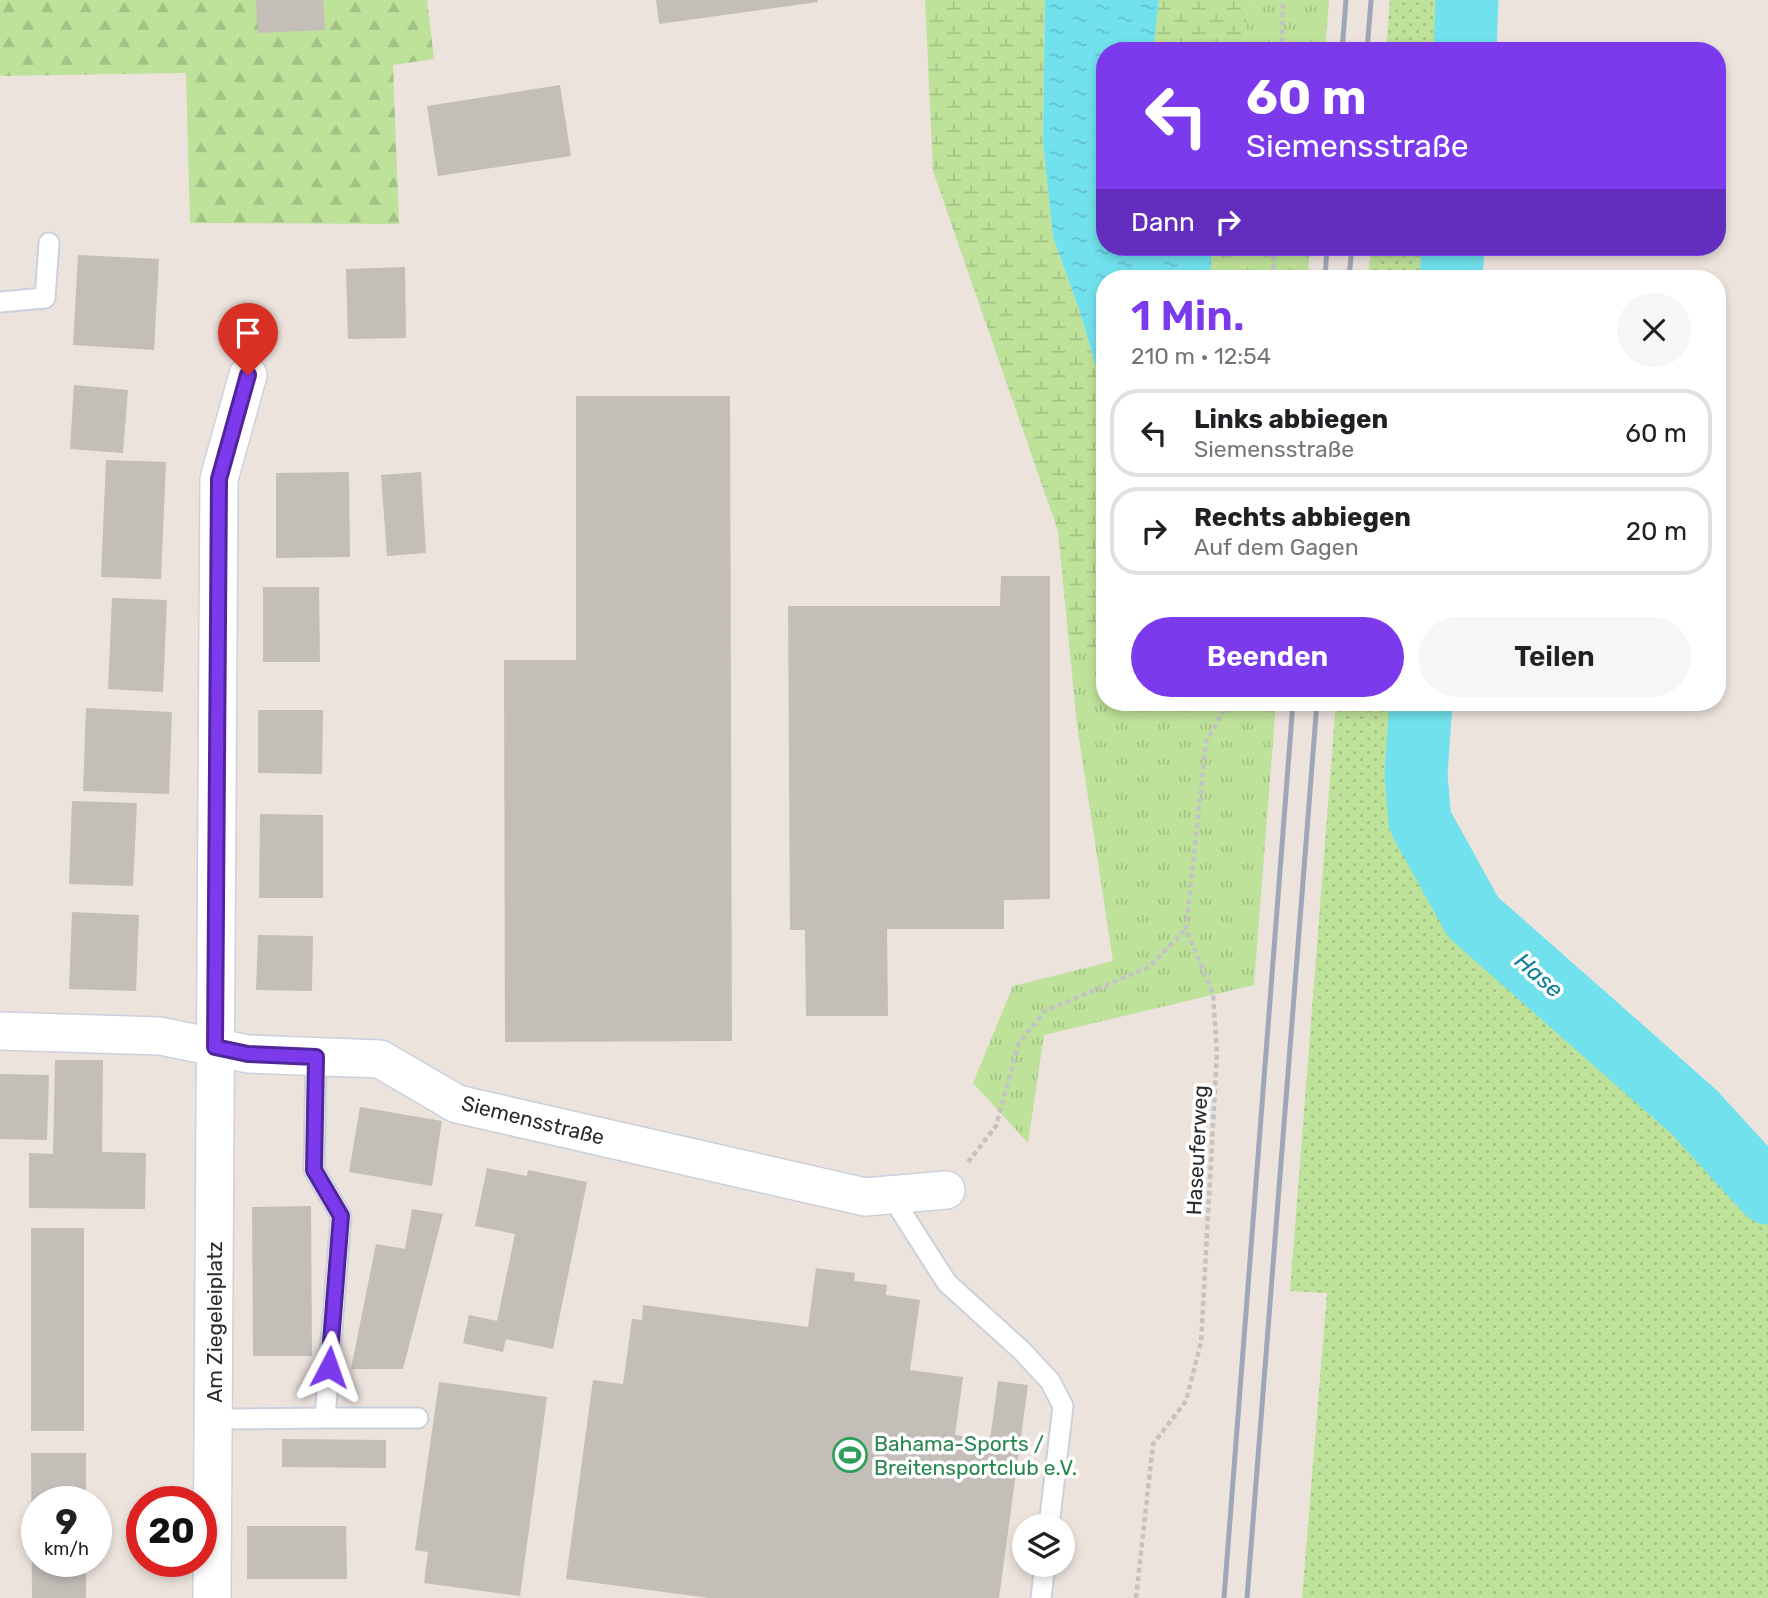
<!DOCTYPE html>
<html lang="de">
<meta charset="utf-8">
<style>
:root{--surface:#fff;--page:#f6f6f6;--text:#202124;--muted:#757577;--line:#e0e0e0;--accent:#7c3aed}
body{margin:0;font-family:Rubik,sans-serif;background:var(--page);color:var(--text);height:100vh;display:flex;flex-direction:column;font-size:26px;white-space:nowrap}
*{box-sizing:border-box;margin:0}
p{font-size:23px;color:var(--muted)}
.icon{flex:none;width:38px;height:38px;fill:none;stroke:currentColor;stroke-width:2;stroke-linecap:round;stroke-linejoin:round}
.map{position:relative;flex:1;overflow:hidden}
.details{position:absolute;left:1096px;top:270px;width:630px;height:441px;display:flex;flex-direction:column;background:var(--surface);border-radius:28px;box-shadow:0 4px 10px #0003}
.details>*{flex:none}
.banner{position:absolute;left:1096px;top:42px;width:630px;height:214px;border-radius:28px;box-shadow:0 4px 10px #0003;background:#7c3aed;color:#fff;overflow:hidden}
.buttons{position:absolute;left:1012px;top:1514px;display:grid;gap:14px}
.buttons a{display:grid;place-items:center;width:63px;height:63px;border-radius:50%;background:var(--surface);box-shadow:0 4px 10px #0003;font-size:35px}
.speed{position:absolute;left:21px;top:1486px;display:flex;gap:14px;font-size:35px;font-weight:700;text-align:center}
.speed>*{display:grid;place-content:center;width:91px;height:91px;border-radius:50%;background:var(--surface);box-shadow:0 4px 10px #0003;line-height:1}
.speed small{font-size:18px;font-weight:400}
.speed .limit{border:10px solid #d22;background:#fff;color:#111}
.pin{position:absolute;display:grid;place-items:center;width:60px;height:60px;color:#fff;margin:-72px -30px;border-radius:50% 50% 50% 0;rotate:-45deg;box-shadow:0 0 7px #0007}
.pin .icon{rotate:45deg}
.me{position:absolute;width:77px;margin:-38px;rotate:4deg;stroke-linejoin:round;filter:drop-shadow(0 0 5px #0008)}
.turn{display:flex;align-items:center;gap:24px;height:147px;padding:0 35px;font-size:32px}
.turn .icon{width:91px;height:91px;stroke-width:2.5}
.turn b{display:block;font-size:49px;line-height:60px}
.then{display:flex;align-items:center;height:66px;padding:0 35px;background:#0003;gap:14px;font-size:26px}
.round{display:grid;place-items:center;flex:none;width:74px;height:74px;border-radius:37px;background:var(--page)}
.headline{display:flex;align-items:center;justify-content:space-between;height:119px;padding:0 35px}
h1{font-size:42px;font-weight:600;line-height:52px;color:var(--accent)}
.action{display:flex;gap:14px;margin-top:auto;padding:14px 35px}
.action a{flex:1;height:80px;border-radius:42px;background:var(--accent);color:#fff;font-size:28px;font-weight:600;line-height:80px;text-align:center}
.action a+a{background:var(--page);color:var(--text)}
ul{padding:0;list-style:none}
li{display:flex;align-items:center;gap:21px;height:88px;margin:0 14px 10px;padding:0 21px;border:4px solid var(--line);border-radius:28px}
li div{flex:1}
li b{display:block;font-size:26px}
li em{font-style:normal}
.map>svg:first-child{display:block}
</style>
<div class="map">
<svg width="1768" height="1598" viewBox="0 0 1768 1598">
<defs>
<pattern id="grass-dots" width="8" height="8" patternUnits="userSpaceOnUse" patternTransform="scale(1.75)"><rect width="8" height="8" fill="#bee29a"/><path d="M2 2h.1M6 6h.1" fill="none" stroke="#a3c285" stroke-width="1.8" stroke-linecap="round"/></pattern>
<pattern id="forest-firs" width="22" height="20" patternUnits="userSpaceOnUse" patternTransform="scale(1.75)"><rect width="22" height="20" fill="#bee29a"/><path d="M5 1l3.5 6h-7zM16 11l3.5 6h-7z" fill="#a3c285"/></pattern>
<pattern id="wetland-marsh" width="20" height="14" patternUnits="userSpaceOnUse" patternTransform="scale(1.75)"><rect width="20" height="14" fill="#bee29a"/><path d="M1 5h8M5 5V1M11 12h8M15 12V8" fill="none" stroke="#a3c285"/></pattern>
<pattern id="park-tufts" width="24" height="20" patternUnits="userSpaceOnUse" patternTransform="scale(1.75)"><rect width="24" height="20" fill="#bee29a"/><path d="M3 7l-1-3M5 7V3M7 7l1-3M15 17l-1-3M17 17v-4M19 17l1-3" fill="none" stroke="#a3c285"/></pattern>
<pattern id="water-ripples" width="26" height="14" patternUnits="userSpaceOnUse" patternTransform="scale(1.75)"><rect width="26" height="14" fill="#71e1ed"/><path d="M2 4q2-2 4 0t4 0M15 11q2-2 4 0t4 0" fill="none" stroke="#62c1cb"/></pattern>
</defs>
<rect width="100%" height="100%" fill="#ece3dd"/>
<!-- grass -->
<path fill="url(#grass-dots)" d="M1390 0H1467L1465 51H1386Z
M1371 247H1453L1451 278H1368Z
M1336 702H1421L1416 775 1420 821 1473 917 1694 1111 1768 1193V1598H1302L1327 1293 1290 1291Z"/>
<!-- forest -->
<path fill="url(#forest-firs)" d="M0 0H427L434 59 393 65 399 224 190 223 186 73 0 76Z"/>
<!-- wetland -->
<path fill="url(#wetland-marsh)" d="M925 0H1045L1043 142 1053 237 1081 315 1104 395V657L1096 655 1068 633 1058 531 933 171Z
M1159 0H1249L1246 38 1234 51H1153Z"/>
<!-- park -->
<path fill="url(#park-tufts)" d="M1249 0H1329L1325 51H1234L1246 38Z
M1212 247H1310L1308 278H1210Z
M1068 633 1096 655 1104 657V702H1276L1254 985 1044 1035 1028 1143 973 1083 1013 986 1113 961 1077 725Z"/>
<!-- water -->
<path fill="url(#water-ripples)" d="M1045 0H1159L1153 51H1104V247H1212L1210 278H1104V395L1081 315 1053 237 1043 142Z"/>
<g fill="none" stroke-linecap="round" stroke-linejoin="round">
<!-- river -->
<path stroke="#71e1ed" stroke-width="63" d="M1465 51 1467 0
M1451 278 1453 247
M1421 702 1416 775 1420 821 1473 917 1694 1112 1768 1193"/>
</g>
<!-- building -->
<path fill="#c4beb8" d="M256 0H323L325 30 258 33Z
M656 0H818V2L659 24Z
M560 85 571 156 438 176 427 106Z
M78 255 159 259 154 350 73 345Z
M405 267 406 338 348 339 346 269Z
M74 385 128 390 123 453 70 449Z
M576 396H730L732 1041 505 1042 504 660H576Z
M106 460 166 462 161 579 101 577Z
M349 472 350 557 276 558V473Z
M421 472 426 553 387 556 381 475Z
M1001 576H1050V899L1004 900V929H887L888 1016H806L805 930H790L788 606H1000Z
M263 587H319L320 662H263Z
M112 598 167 600 163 692 108 689Z
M86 708 172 712 169 794 83 791Z
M258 710H323L322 774 258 773Z
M72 801 137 803 133 886 69 884Z
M260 814 323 815V898H259Z
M72 912 139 915 136 991 69 989Z
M258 935 313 936 312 991 256 990Z
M55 1060H103L102 1152 146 1153 145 1209 29 1208V1153L53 1154Z
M0 1074 49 1075 47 1140 0 1139Z
M360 1107 442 1121 432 1186 349 1172Z
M487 1168 527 1176 528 1170 587 1182 553 1349 506 1339 503 1352 463 1343 469 1315 497 1321 515 1234 475 1226Z
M311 1206 312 1356H253L252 1207Z
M412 1209 443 1214 403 1369H351L376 1244 405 1249Z
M31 1228H84V1431H31Z
M816 1268 855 1273 854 1281 887 1285 886 1295 920 1300 910 1370 963 1377 955 1435 990 1440 998 1381 1028 1385 999 1598H709L566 1579 593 1380 623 1384 632 1319 642 1320 643 1305 808 1327Z
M439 1382 547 1397 520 1596 424 1583 428 1552 415 1550Z
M282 1439 386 1440V1468L282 1467Z
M31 1453H86V1502H37V1561H86V1598H32Z
M247 1526H346L347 1579H247Z"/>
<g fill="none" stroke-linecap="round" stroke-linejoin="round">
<!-- service casing -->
<g stroke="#cbd1dc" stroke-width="23">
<path id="service" d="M0 302 45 298 49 243
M890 1194 947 1283 1021 1350 1050 1381 1063 1406 1049 1526
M325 1418H418
M234 1419 325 1418 341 1216 314 1170 316 1057
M1041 1598 1045 1564"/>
</g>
<!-- minor casing -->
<g stroke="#cbd1dc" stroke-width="40">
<path id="minor" d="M0 1031 160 1036 248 1054 380 1059 457 1104 865 1197 946 1190
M212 1598 219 479 248 375"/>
</g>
<!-- path -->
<path stroke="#c3c3c3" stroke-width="4.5" stroke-dasharray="5 3.5" stroke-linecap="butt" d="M1282 51 1283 0
M1273 278 1274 247
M968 1162 996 1126 1019 1043 1045 1011 1149 967 1185 930
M1136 1598 1153 1444 1186 1401 1201 1342 1217 1053 1213 994 1186 929 1206 742 1229 702"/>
<!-- service -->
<use href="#service" stroke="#fff" stroke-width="19"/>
<!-- minor -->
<use href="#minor" stroke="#fff" stroke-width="37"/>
<!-- rail -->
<path stroke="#9fa6b5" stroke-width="5" d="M1342 51 1346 0
M1367 51 1371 0
M1325 278 1327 247
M1349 278 1352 247
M1224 1598 1293 702
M1247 1598 1317 702"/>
</g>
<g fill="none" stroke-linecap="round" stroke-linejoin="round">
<!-- route casing -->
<g stroke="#51269a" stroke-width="18">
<path id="route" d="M248 375 219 479 215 1047 248 1054 316 1057 314 1170 341 1216 329 1367"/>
</g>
<!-- route -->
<use href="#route" stroke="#7c3aed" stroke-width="12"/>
</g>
<!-- icons -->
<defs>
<g id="stadium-ring" transform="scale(1.75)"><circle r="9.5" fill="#fff" stroke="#2e9e5b" stroke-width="1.5"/><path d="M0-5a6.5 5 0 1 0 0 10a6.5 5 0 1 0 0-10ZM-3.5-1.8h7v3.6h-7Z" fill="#2e9e5b"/></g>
</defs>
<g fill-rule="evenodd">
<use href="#stadium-ring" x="850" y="1455"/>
</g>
<g text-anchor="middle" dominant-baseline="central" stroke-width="7" stroke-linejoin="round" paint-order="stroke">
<!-- street labels -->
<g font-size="21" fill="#2a2a2a" stroke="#fff">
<text transform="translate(533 1120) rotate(14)">Siemensstraße</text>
<text transform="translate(1197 1150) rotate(-87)">Haseuferweg</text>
<text transform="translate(214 1322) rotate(-90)">Am Ziegeleiplatz</text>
</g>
<!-- leisure labels -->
<g font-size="21" fill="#27864d" stroke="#fff" text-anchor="start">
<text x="874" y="1443">Bahama-Sports /<tspan x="874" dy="24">Breitensportclub e.V.</tspan></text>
</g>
<!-- water labels -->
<g font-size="23" font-style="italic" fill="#0f819a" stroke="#fff">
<text transform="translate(1539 975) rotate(41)">Hase</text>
</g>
</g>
</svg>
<div class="buttons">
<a><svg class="icon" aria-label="layers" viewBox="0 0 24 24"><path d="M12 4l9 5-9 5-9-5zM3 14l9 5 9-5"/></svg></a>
</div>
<div class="speed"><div>9<small>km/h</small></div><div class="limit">20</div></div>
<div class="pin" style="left:248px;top:375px;background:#d93025"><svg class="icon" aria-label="arrive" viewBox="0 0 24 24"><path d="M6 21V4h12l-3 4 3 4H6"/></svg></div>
<svg class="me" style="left:329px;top:1367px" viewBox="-20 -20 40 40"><path d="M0-17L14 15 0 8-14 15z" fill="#7c3aed" stroke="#fff" stroke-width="4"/></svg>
<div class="banner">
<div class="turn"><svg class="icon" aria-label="left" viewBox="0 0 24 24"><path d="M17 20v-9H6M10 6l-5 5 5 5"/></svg><div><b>60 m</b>Siemensstraße</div></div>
<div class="then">Dann<svg class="icon" aria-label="right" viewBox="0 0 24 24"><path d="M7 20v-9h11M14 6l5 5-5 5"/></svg></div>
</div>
<section class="details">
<div class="headline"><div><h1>1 Min.</h1><p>210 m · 12:54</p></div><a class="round"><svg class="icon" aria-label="close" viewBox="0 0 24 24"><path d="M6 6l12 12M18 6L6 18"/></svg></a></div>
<ul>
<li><svg class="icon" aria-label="left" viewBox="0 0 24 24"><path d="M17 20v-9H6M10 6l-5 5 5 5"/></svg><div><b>Links abbiegen</b><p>Siemensstraße</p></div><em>60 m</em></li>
<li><svg class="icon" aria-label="right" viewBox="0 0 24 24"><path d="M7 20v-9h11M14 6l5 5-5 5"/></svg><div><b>Rechts abbiegen</b><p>Auf dem Gagen</p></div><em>20 m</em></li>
</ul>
<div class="action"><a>Beenden</a><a>Teilen</a></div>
</section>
</div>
